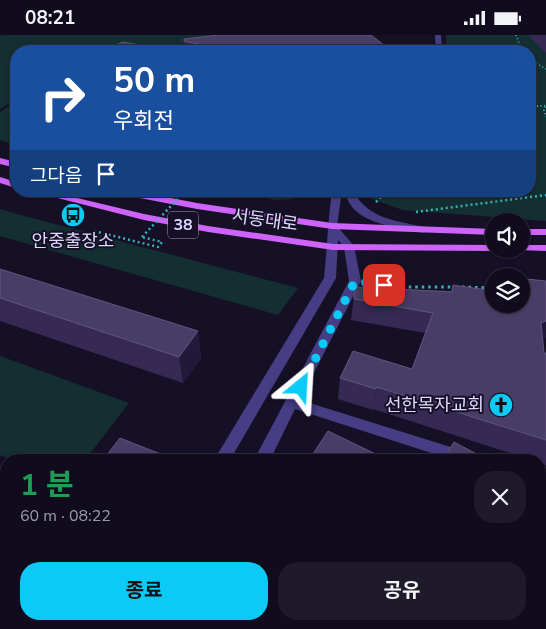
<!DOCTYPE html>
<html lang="ko">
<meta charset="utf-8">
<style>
:root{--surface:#100c1d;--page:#1e1a2a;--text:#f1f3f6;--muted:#9c9ba4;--line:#302c3b;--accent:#0bcbf6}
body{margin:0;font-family:"Nunito Sans","Noto Sans KR",sans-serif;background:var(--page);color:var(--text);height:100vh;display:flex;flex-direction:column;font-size:19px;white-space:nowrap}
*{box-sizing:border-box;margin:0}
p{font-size:16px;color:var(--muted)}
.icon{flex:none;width:28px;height:28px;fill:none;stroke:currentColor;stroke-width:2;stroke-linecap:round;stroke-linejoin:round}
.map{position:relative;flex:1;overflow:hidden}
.details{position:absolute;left:0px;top:419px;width:546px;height:176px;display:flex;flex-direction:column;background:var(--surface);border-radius:20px 20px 0 0;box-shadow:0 1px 4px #0004,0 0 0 1px var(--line)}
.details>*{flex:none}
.banner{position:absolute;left:10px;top:10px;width:526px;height:152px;border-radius:20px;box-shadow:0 1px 4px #0004,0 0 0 1px var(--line);background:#1a4fa0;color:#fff;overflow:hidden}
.fabs{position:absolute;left:485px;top:178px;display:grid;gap:10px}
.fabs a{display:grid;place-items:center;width:45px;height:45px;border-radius:50%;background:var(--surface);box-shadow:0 1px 4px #0004,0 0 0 1px var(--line);font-size:25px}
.pin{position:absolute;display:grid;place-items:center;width:42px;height:42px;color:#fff;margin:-21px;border-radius:10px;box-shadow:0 2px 8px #0006}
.me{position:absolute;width:55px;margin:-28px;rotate:27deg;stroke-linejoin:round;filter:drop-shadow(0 0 4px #0008)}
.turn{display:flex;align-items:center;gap:18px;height:105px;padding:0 20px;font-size:22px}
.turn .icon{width:65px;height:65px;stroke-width:2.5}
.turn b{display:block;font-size:35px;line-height:42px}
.then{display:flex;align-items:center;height:48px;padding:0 20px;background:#0003;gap:10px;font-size:19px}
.round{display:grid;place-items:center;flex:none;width:52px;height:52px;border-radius:20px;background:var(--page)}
.overview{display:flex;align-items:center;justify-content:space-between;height:85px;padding:0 20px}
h1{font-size:30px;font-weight:700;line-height:38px;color:#1e9e55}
.action{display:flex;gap:10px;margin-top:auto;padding:10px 20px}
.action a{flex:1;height:58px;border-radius:20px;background:var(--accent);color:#111;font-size:20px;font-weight:700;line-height:58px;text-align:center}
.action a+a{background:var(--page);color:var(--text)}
.status{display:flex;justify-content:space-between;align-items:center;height:35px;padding:0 25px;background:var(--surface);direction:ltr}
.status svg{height:14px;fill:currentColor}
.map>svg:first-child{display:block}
</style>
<div class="status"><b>08:21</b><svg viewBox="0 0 49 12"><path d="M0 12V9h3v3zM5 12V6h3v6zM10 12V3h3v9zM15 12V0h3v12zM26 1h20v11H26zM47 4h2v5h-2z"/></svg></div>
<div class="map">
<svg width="546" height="594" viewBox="0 0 546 594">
<rect width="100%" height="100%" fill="#161027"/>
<!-- green -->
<path fill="#142f31" d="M2 0H265L174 16H16V64L0 74V1Z
M446 0H546V186L403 175 358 159 359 156H530V16H446Z
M16 66V110L0 105V77Z
M232 156H298L294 164 275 165Z
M0 174 13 178 298 253 278 280 0 201Z
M0 321 129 368 85 425H12L0 420Z"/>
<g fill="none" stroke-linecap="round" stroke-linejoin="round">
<!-- path-far2 -->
<path stroke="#34b2b5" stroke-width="2" stroke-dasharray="1 2.5" stroke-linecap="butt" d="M516 0 522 16
M530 25 546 34
M530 71H546
M546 72 544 75 546 82"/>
<!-- path-far1 -->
<path stroke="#34b2b5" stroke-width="2.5" stroke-dasharray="2 3" stroke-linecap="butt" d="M376 167 387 156
M416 177 546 160
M94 196 158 212 162 207 142 202"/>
<!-- path -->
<path stroke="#34b2b5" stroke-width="3" stroke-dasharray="2.5 4" stroke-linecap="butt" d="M370 248 399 252H456
M462 252 494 253"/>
<!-- minor -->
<path fill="#463d84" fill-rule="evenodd" d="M435 0H441L442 16H436Z
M332 156H342L337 191 354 211 361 246 300 365 473 419 478 421 481 425H453L295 374 270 425H254L349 246 344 212 338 205 336 243 230 425H214L324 243C327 214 328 185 332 156Z
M343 156H353C370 186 397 185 428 193L429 195 424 198C403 193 373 191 356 176 350 171 347 163 343 156Z
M113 589H132L130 594H111Z
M161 589H180L178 594H159Z
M384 589H408L410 594H386Z"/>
<!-- major -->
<path fill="#ce63f9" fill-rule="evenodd" d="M0 123 16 127V133L0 129Z
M0 142 16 147V153L0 148Z
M30 156H48L144 179 208 191 333 209 494 210V214H499L494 216 333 215 208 197 144 185Z
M114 156H135L197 168 332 188 494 194V200L332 194 197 174 119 159Z
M521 194H546V200H521Z
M521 210H546V216L517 215 516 214H521Z"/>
<!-- path-bridge -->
<path stroke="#34b2b5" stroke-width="2.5" stroke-dasharray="2 3" stroke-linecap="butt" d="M142 202 185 156"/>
</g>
<!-- wall -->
<path fill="#362a54" d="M528 0H546V18Z
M184 6 389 14V16H185Z
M0 234 198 296 201 323 183 348 0 286Z
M527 244 546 246V302L543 304 544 318H546V430L540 428V425H532L373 374V375L338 364 340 343 412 334 425 298 351 285 355 252 451 256 453 250 521 269V259Z
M540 442 546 445V567L540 564Z
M487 589H540L546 594H485Z"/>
<!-- shaded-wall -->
<path fill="#21183a" d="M327 14V16H312Z
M546 286V302L533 310 541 288Z
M198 296 201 323 183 348 179 322Z
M377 352 373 374V375L376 354Z
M6 562V589H19L15 594H0V571Z
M304 589H311L307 594 303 591Z"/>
<!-- building -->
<path fill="#483d66" stroke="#60557e" d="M218 0H371L389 14 376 16H329L327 14 312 16H231L184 6V4Z
M122 7 165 14 161 16H106Z
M0 234 198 296 179 322 0 263Z
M527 244 546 246V286L541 288 544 318H546V405L377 352 376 354 340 343 353 316 412 334 433 278 354 264 355 252 452 257 453 250 494 256V269H521V260L528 261Z
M328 396 388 425H309Z
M120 403 163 420 164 425H103Z
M454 407 488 425H443Z
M540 442 546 445V535L540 532Z
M0 555 6 558V562L0 571Z
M540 578 546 581V594H488L491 589H540Z
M221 589H304L303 591 308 594H219Z"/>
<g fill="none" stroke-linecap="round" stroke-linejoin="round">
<!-- route -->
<path stroke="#0bcbf6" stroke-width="9" stroke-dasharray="0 16.2" d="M301 352 355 246 384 250"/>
</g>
<!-- icons -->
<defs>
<g id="bus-disc" transform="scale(1.25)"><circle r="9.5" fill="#0bcbf6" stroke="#161027"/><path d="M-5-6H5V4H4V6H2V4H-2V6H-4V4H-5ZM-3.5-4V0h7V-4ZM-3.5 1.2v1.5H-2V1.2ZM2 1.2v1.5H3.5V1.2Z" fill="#111"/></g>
<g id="church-disc" transform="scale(1.25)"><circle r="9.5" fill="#0bcbf6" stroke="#161027"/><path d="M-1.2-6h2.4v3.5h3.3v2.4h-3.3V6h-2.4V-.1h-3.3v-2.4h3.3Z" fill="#111"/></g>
</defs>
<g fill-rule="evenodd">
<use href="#bus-disc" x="73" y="180"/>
<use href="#church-disc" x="501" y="370"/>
</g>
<g text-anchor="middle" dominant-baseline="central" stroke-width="4" stroke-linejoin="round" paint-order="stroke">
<!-- shield labels -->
<rect fill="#161027" stroke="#a39cbe" stroke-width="1" x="168" y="176.5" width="30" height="27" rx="4"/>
<g font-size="16" font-weight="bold" fill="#dfd8fe">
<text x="183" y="190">38</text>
</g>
<!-- street labels -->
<g font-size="18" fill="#dfd8fe" stroke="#161027">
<text transform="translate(265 185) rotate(8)">서동대로</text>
</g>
<!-- poi labels -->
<g font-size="18" fill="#dfd8fe" stroke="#161027">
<text x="73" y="206">안중출장소</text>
<text x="484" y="370" text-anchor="end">선한목자교회</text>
</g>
</g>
</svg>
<div class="fabs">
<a><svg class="icon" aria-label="sound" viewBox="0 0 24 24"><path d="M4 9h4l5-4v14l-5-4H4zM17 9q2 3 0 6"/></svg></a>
<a><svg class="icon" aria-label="layers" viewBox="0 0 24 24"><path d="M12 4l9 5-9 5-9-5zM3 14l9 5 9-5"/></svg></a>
</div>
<div class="pin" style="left:384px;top:250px;background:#d93025"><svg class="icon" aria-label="arrive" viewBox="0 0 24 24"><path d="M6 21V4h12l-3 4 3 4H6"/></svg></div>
<svg class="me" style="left:301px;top:352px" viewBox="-20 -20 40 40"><path d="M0-17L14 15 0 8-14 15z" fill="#0bcbf6" stroke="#fff" stroke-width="4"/></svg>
<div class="banner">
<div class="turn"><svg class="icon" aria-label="right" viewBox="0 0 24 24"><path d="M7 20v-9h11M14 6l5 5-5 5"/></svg><div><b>50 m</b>우회전</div></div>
<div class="then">그다음<svg class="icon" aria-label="arrive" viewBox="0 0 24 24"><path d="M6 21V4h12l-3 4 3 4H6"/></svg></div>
</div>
<section class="details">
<div class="overview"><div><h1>1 분</h1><p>60 m · 08:22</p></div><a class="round"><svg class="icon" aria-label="close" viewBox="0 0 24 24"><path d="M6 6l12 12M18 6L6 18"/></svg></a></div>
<div class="action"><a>종료</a><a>공유</a></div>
</section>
</div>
